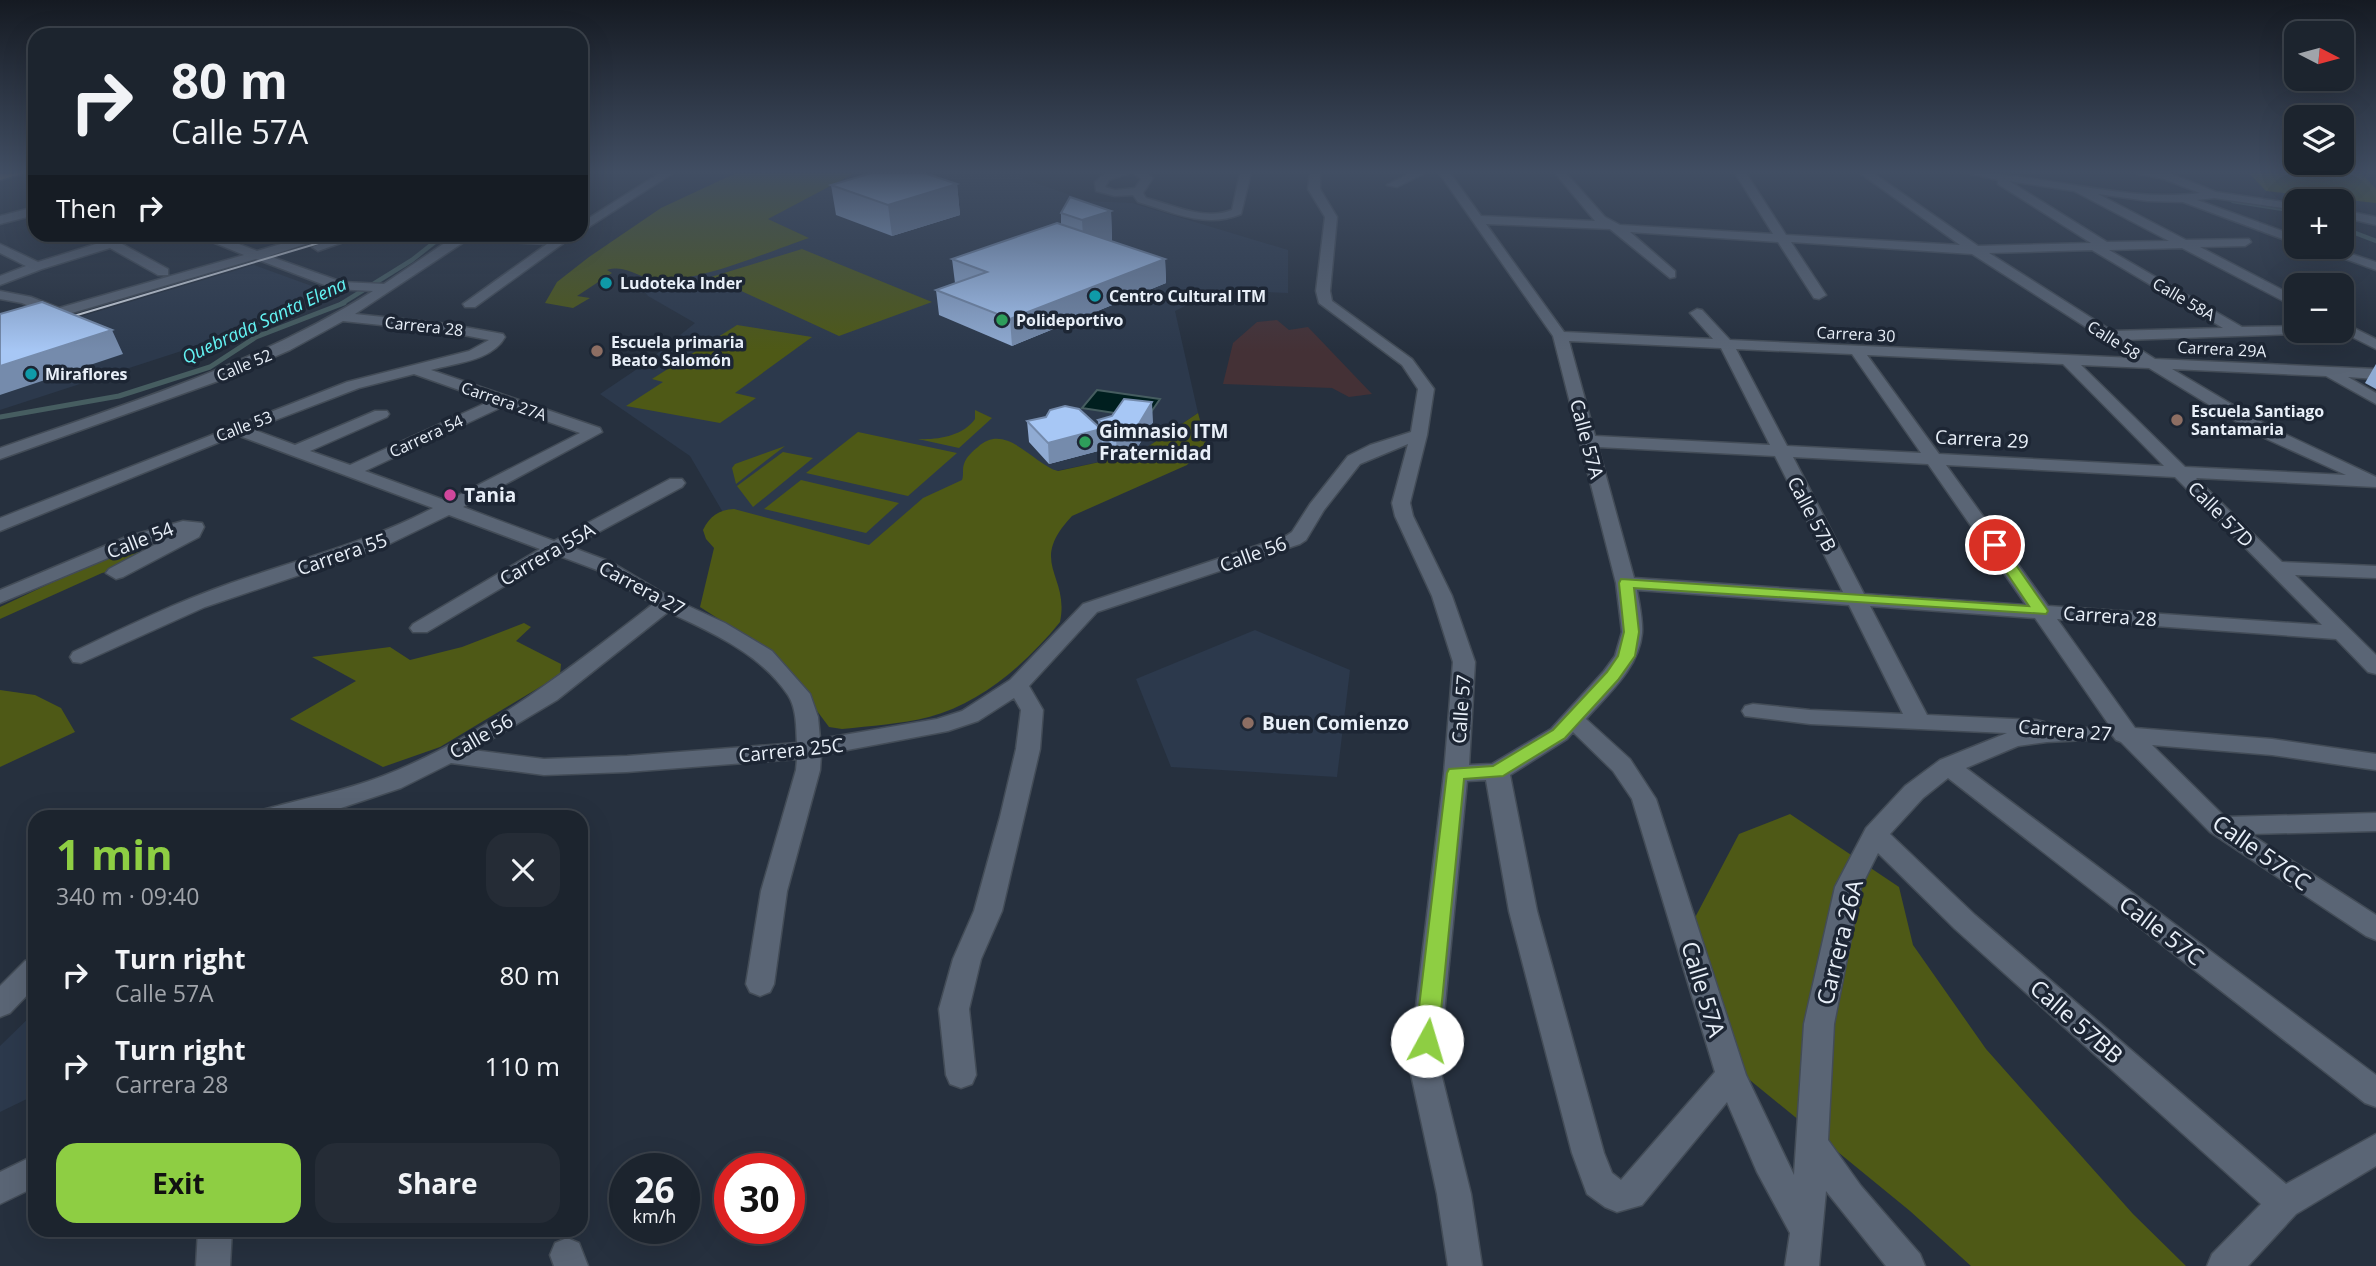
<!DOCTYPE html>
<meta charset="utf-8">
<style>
:root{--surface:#1c242e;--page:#252c36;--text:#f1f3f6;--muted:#a0a4aa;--line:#3a414a;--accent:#8ece43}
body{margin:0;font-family:"Open Sans",sans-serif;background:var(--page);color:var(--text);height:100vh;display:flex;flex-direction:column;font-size:26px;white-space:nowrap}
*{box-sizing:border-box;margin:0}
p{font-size:23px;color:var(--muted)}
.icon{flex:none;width:38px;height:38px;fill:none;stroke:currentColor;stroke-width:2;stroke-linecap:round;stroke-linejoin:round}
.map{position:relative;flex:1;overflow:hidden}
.sheet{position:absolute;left:28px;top:810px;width:560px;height:427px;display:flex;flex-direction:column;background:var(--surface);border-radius:21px;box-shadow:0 7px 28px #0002,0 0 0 2px var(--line)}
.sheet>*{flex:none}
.guide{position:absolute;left:28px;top:28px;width:560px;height:214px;border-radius:21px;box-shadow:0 7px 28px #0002,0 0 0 2px var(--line);background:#1c242e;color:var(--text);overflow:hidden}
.needle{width:46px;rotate:96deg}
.tools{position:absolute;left:2284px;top:21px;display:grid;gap:14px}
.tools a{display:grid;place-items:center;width:70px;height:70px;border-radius:14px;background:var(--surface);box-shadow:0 7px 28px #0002,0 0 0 2px var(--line);font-size:35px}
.speed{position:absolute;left:609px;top:1153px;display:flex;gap:14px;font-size:35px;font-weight:700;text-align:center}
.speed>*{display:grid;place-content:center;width:91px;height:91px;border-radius:50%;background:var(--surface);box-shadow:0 7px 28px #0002,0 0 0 2px var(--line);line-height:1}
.speed small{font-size:18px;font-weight:400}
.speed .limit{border:10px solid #d22;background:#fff;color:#111}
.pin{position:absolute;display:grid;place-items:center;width:60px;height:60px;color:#fff;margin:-30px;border:4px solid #fff;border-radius:50%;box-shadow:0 2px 7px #0007}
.me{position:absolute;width:77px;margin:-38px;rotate:6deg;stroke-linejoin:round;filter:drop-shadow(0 0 5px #0008)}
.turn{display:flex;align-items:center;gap:24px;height:147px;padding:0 28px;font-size:32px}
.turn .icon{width:91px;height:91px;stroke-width:2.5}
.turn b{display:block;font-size:49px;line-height:60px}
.then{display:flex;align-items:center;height:66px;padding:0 28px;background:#0003;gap:14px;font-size:26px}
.round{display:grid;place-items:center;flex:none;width:74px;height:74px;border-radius:21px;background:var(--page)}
.head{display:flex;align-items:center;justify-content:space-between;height:119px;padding:0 28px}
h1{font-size:42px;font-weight:700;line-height:52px;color:var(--accent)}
.button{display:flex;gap:14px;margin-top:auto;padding:14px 28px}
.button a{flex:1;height:80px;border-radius:21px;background:var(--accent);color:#111;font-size:28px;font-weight:700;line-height:80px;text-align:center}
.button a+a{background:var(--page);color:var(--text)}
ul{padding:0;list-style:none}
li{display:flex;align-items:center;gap:21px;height:91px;padding:0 28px}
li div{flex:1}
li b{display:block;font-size:26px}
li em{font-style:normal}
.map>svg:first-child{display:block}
</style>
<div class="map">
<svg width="2376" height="1266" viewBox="0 0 2376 1266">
<rect width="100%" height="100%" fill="#26303e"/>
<!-- commercial -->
<path fill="#443136" d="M1277 320 1289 330 1308 327 1372 394 1349 397 1332 388 1223 384 1233 343 1257 322Z"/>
<!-- built -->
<path fill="#2c394c" d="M855 173H1027L1022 178 1087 201 1132 203 1288 250V293L1217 290 1175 311 1198 413 1137 454 1032 476 882 560 728 521 690 456 600 394 643 365 695 323 648 296 640 286 658 280 695 275 808 238 767 219Z
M254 265 320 289 258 326 0 410V395L122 354 76 318Z
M1255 630 1350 670 1337 777 1171 767 1136 679Z
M35 1012V1095L0 1112V1046Z"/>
<!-- green -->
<path fill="#4e5916" d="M736 173H855L768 219 809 238C767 252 701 282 658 280 639 279 627 264 607 270L612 273 577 296 590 298 573 308 545 303 557 282 589 257 661 208Z
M2249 173H2361L2376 189V203L2266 191Z
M802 249 932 302 839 336 711 277Z
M737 325 812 337 735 393 756 398 720 423 626 406 663 382 652 379Z
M975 410 992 418 959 448 918 439C938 440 963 436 975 419Z
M1198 413 1206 442 1187 465 1072 516C1027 564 1070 574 1060 622 1027 663 981 703 929 717 901 724 871 726 842 729L829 727 785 668 761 646 700 607 714 548 706 539 703 530C710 516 718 510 734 509L869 545 923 498 962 480C964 474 962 469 964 464 966 457 973 451 978 447 1006 421 1034 465 1058 471L1137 454Z
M858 432 957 453 908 496 806 473Z
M785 446 736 484 732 468 735 464Z
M783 452 813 458 753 507 737 486Z
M801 480 899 503 866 533 764 509Z
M137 548 140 552 123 568 102 573 0 619V607L123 549Z
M524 623 531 627 516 641 561 664 560 675 440 747 383 767 290 719 356 681 312 657 390 647 410 660 462 647Z
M0 690 35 695 61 708 75 732 0 767Z
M1790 814 1899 887 1913 945 1986 1049 2133 1214 2186 1266H1971L1910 1211 1718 1054 1689 929 1739 834Z"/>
<!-- water -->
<path fill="#001f1f" stroke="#465d60" stroke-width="2" d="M1097 390 1160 399 1147 418 1082 408Z"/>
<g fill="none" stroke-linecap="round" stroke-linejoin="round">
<!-- stream-far1 -->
<path stroke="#465d60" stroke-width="4.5" d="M2233 201 2296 211
M2342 228 2376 241
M341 304 412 260 445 234"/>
<!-- stream -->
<path stroke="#465d60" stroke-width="5" d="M0 417 119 396 210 367 256 337 344 303"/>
<!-- minor casing -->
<g stroke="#434c57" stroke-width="3">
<path id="minor" d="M660 173H673L581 232V223Z
M1110 173H1130L1109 180 1105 187 1115 190 1135 188 1141 179 1133 173H1147L1153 178 1143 193 1146 198C1173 205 1204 221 1232 210L1240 173H1251L1241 214C1206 229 1172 212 1138 202L1133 195 1115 196 1096 191 1095 182 1101 176Z
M1310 173H1320V189L1337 217 1330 291 1332 301 1412 359 1434 389 1427 435 1410 503 1413 516 1452 596 1475 662 1469 765 1492 764 1551 729 1604 671 1615 656 1622 632 1616 583 1553 336 1439 173H1450L1481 216 1595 221 1555 173H1566L1605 217 1620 225 1773 234 1735 173H1746L1786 235 1960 245 1860 173H1873L1978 246 2091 243 1998 184V180L1968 173C2045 173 2123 203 2200 193L2164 179 2135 173H2169L2216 192 2296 204V210L2214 198 2197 200 2296 236V244L2183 202 2148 201 2098 194 2186 240 2249 239 2251 242 2245 246 2200 247 2296 297V306L2291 305 2182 248 2109 250 2242 327 2296 326V331H2303L2296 334 2125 340 2155 359 2376 369V379L2348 377 2376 393V404L2326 376 2172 369 2272 428 2376 477V487L2196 478 2282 562 2376 566V578L2295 575 2376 655V674L2368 672 2336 639 2057 619 2135 728 2272 739 2376 754V770L2272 755 2152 745 2225 817 2376 813V831L2250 834 2376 915V940L2366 936 2210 832 2121 742 2116 740 2112 735 2114 732 2035 618 1870 606 1927 715 2036 720 2044 722 2047 726 2105 729 2109 734 2105 739 2047 742 2018 746 1966 768 2376 1075V1107L2365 1103 1948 778 1923 798 1890 834 1975 915 2286 1184 2376 1134V1166L2296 1214 2248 1266H2207L2212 1254 2261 1204 1955 929 1878 853 1861 887 1834 1024 1828 1140 1861 1186 1920 1254 1925 1266H1886L1826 1191 1819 1266H1785L1790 1233 1757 1172 1727 1102 1642 1205 1617 1212 1605 1207 1587 1194 1572 1153 1509 911 1486 780 1467 781 1439 1065 1471 1194 1482 1266H1448L1437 1194 1409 1065 1444 773 1453 662 1432 596 1395 516 1392 503 1408 444 1360 464 1324 510 1306 540 1300 544 1097 612 1029 686 1043 710 1040 749 1002 911 981 959 969 1009 976 1075 972 1084 961 1088 950 1084 946 1075 939 1009 953 959 974 911 1000 817 1016 749 1021 710 1014 698 978 721 948 731 821 755 820 770 787 891 774 984 770 992 760 996 750 992 746 984 761 891 796 770 797 759 627 772 544 775 451 763 401 788 317 816 255 817 259 811C300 799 342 792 383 776 483 737 569 669 653 604L597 570 557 555 427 632H413L410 628 413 624 540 549 449 515 385 546 205 607 81 663 73 662 70 657 73 652C125 627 177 602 231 583 300 559 368 542 433 508L237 435 0 531V518L347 382 469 351 489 340 448 332 343 321 290 350 221 380 0 459V448C128 403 257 364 373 291L335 289 256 259 0 334V325L45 313 22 303 0 299V291L31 297 59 308 244 255 193 234H212L257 251 315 234H336L269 256 342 282 384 284 458 234 557 237 561 234H576L475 307H465L463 304 547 244 467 240 355 314 448 324 503 334 505 337C492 361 455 363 431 370L600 428 602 432 463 507 554 541 670 479H682L685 483 682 487 571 547 611 562 673 599 725 623 772 651 810 694 818 717 820 739 937 719 962 711 1010 680 1083 604 1286 536 1292 532 1310 504 1348 456 1370 445 1411 432 1418 389 1402 365 1319 303 1316 291 1325 217 1308 189ZM2009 181 2074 191 2169 241 2107 242ZM1486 224 1610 229 1670 278 1675 277V271L1630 232 1778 242 1814 298 1819 299 1826 295 1791 242 1972 254 2134 358 1730 340 1702 310 1697 309 1690 313 1713 339 1564 332ZM2092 250 2223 328 2112 331 1989 253ZM1569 341 1721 348 1770 445 1595 436ZM1736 349 1852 354 1921 453 1787 446ZM1867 355 2063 364 2164 466 1939 454ZM2081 365 2149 368 2260 436 2346 475 2185 467ZM414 374 490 401 350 465 310 451 387 417 389 414 387 411H375L295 445 252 429 359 388ZM504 406 580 433 447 501 365 471ZM1598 447 1775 456 1843 592 1634 578ZM1793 457 1928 464 2026 605 1864 594ZM1946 465 2175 477 2322 625 2048 606ZM1637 590 1849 605 1903 714 1810 710 1753 704 1745 706 1742 711 1745 716 1810 724 2007 733 1940 760 1905 786 1866 828 1835 887 1804 1024 1794 1175 1746 1075 1656 799 1630 759 1586 719C1608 694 1639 668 1642 633 1643 620 1639 603 1637 590ZM668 612C711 632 761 654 788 695 797 709 796 728 797 743L627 756 544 759 473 750 557 700ZM1573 732 1613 771 1632 799 1715 1072 1621 1180 1612 1173 1604 1153 1537 911 1510 775 1567 739Z
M1410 173H1425L1397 187 1387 185Z
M35 207V215L0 224V216Z
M2342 210 2376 217V225L2342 217Z
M128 234H149L122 244 168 269V275H158L110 248 42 269 0 285V276L26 266 0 253V244L38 262Z
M346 234H366L318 251 312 247Z
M2312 247H2330L2376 262V270Z
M2342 322 2376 339V349L2340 331Z
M183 521 202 523 204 527 199 537 123 577 116 579 106 573 109 569 177 533 108 558 0 603V590L126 537Z
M35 958V987L10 1013 0 1017V986L25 961Z
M35 1155V1187L0 1204V1172Z
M198 1230H232L230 1266H196Z
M567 1238 579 1243 588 1266H554L550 1255 555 1243Z"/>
</g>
<!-- major casing -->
<g stroke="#434c57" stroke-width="3">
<path id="major" d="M0 174 21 173V174L0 180Z"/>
</g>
<!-- minor -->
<use href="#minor" fill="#5a6575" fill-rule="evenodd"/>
<!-- major -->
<use href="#major" fill="#948561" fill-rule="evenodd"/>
<!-- tram -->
<path stroke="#d1d8e2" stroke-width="2" d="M57 321 349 234"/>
</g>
<!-- wall -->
<path fill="#90abd3" d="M957 184 960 215 892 236 836 215 831 185Z
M1111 211 1112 241 1165 259 1166 283 1012 346 939 315 936 290 955 283 952 259 1061 224V213Z
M2376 364V389L2365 383Z
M1046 417 1099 427 1098 420 1153 422 1134 453 1117 457 1102 443V450L1049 464 1029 442 1027 421Z"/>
<!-- shaded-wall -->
<path fill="#758bac" d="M957 184 960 215 892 236 888 205Z
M1111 211 1112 242 1084 252 1082 220Z
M1165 259 1166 283 1012 346 1010 319Z
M112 330 123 354 0 395V366Z
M1152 402 1153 422 1134 453 1117 457 1116 436Z
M1101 429 1102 450 1049 464 1048 443Z"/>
<!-- building -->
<path fill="#a7c7f5" stroke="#758bac" stroke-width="2" d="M872 173H924L957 184 888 205 831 185Z
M1070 197 1111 211 1082 220 1061 213Z
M1057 223 1165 259 1010 319 936 290 987 272 952 259Z
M42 302 112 330 0 366V314Z
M1124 399 1152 402 1134 432 1116 436 1098 420 1112 416Z
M1065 406 1079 409 1101 429 1048 443 1027 421 1046 417 1050 410Z"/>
<!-- sky -->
<linearGradient id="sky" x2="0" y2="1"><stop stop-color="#151a22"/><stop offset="0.49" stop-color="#414e63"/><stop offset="1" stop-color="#414e63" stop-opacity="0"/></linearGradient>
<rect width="2376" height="351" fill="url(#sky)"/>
<!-- route -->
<path fill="#8ece43" stroke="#5c862c" stroke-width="2" d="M1995 541 2000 542 2046 608 2048 611 2046 614 1634 588 1639 632 1635 656 1618 680 1565 738 1503 776 1464 779 1438 1041 1435 1047 1427 1050 1419 1047 1415 1041 1447 773 1449 769 1493 766 1553 730 1607 672 1618 656 1624 632 1619 583 1621 579 2029 606 1988 545Z"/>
<!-- markers -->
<g fill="#0f9aa8" stroke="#1d2634" stroke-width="2.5">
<circle cx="606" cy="283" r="7"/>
<circle cx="1095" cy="296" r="7"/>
<circle cx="31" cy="374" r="7"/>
</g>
<g fill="#2e9e5b" stroke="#1d2634" stroke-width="2.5">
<circle cx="1002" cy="320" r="7"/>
<circle cx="1085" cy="442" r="7"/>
</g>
<g fill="#8d6e63" stroke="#1d2634" stroke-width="2.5">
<circle cx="597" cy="351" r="7"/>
<circle cx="2177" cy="420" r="7"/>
<circle cx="1248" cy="723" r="7"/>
</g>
<circle fill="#d1479c" stroke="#1d2634" stroke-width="2.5" cx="450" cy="495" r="7"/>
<g text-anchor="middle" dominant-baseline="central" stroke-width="7" stroke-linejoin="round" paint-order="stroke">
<!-- far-poi labels -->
<g font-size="16" font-weight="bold" fill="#e8eff8" stroke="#1d2634" text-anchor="start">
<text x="620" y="283">Ludoteka Inder</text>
<text x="1109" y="296">Centro Cultural ITM</text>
<text x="1016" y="320">Polideportivo</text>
<text x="611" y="342">Escuela primaria<tspan x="611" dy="18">Beato Salomón</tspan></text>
<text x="45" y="374">Miraflores</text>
<text x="2191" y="411">Escuela Santiago<tspan x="2191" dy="18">Santamaria</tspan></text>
</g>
<!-- far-street labels -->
<g font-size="16" fill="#e8eff8" stroke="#1d2634">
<text transform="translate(2184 299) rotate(30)">Calle 58A</text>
<text transform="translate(424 326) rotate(6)">Carrera 28</text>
<text transform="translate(1856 334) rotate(3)">Carrera 30</text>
<text transform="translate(2114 340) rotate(32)">Calle 58</text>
<text transform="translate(2222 349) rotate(3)">Carrera 29A</text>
<text transform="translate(244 365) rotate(-23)">Calle 52</text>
<text transform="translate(504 401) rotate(19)">Carrera 27A</text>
<text transform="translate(244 426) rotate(-21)">Calle 53</text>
<text transform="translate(426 436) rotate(-25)">Carrera 54</text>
</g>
<!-- far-water labels -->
<g font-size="18" font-style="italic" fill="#63f3f3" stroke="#1d2634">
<text transform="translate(264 320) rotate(-25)">Quebrada Santa Elena</text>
</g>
<!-- poi labels -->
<g font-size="19" font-weight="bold" fill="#e8eff8" stroke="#1d2634" text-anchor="start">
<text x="1099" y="431">Gimnasio ITM<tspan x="1099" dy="22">Fraternidad</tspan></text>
<text x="464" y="495">Tania</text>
<text x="1262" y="723">Buen Comienzo</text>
</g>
<!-- street labels -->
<g font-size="19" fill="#e8eff8" stroke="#1d2634">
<text transform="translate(1587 439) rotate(75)">Calle 57A</text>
<text transform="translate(1982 439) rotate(3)">Carrera 29</text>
<text transform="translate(1812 514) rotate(62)">Calle 57B</text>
<text transform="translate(2221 514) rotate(45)">Calle 57D</text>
<text transform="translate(140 540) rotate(-21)">Calle 54</text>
<text transform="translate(342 554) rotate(-19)">Carrera 55</text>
<text transform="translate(547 554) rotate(-30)">Carrera 55A</text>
<text transform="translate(1253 554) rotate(-20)">Calle 56</text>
<text transform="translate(642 588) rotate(28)">Carrera 27</text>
<text transform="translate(2110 616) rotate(4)">Carrera 28</text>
<text transform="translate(1461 709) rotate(-86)">Calle 57</text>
<text transform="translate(2065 730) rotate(5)">Carrera 27</text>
<text transform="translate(481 736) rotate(-30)">Calle 56</text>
<text transform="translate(791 750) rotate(-6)">Carrera 25C</text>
</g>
<!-- near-street labels -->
<g font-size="23" fill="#e8eff8" stroke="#1d2634">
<text transform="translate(2262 852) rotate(35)">Calle 57CC</text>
<text transform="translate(2162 930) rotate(37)">Calle 57C</text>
<text transform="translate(1839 942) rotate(-76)">Carrera 26A</text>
<text transform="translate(1704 989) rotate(73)">Calle 57A</text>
<text transform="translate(2077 1021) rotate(41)">Calle 57BB</text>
</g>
</g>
</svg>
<div class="tools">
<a><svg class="needle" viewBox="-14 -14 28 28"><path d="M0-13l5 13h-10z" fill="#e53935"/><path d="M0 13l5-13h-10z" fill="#a0a4aa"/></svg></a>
<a><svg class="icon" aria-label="layers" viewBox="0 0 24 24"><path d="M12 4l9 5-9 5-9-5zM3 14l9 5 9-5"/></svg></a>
<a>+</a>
<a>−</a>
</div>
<div class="speed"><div>26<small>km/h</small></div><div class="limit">30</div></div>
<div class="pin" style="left:1995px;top:545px;background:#d93025"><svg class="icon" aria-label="arrive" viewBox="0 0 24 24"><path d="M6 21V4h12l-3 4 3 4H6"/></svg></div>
<svg class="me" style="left:1427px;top:1041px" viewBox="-20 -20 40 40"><circle r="19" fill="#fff"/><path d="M0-13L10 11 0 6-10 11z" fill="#8ece43"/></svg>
<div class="guide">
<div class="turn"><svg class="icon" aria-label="right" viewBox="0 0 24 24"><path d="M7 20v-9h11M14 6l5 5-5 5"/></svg><div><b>80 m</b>Calle 57A</div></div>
<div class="then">Then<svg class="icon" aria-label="right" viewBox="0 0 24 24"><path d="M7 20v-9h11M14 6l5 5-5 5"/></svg></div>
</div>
<section class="sheet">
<div class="head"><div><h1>1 min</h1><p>340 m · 09:40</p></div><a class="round"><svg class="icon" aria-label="close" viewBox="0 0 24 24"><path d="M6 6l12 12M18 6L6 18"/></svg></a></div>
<ul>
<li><svg class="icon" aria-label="right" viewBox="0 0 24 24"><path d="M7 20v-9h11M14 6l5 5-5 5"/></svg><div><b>Turn right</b><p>Calle 57A</p></div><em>80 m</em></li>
<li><svg class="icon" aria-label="right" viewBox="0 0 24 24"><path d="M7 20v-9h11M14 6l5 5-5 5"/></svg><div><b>Turn right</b><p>Carrera 28</p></div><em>110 m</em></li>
</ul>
<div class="button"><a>Exit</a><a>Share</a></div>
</section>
</div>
